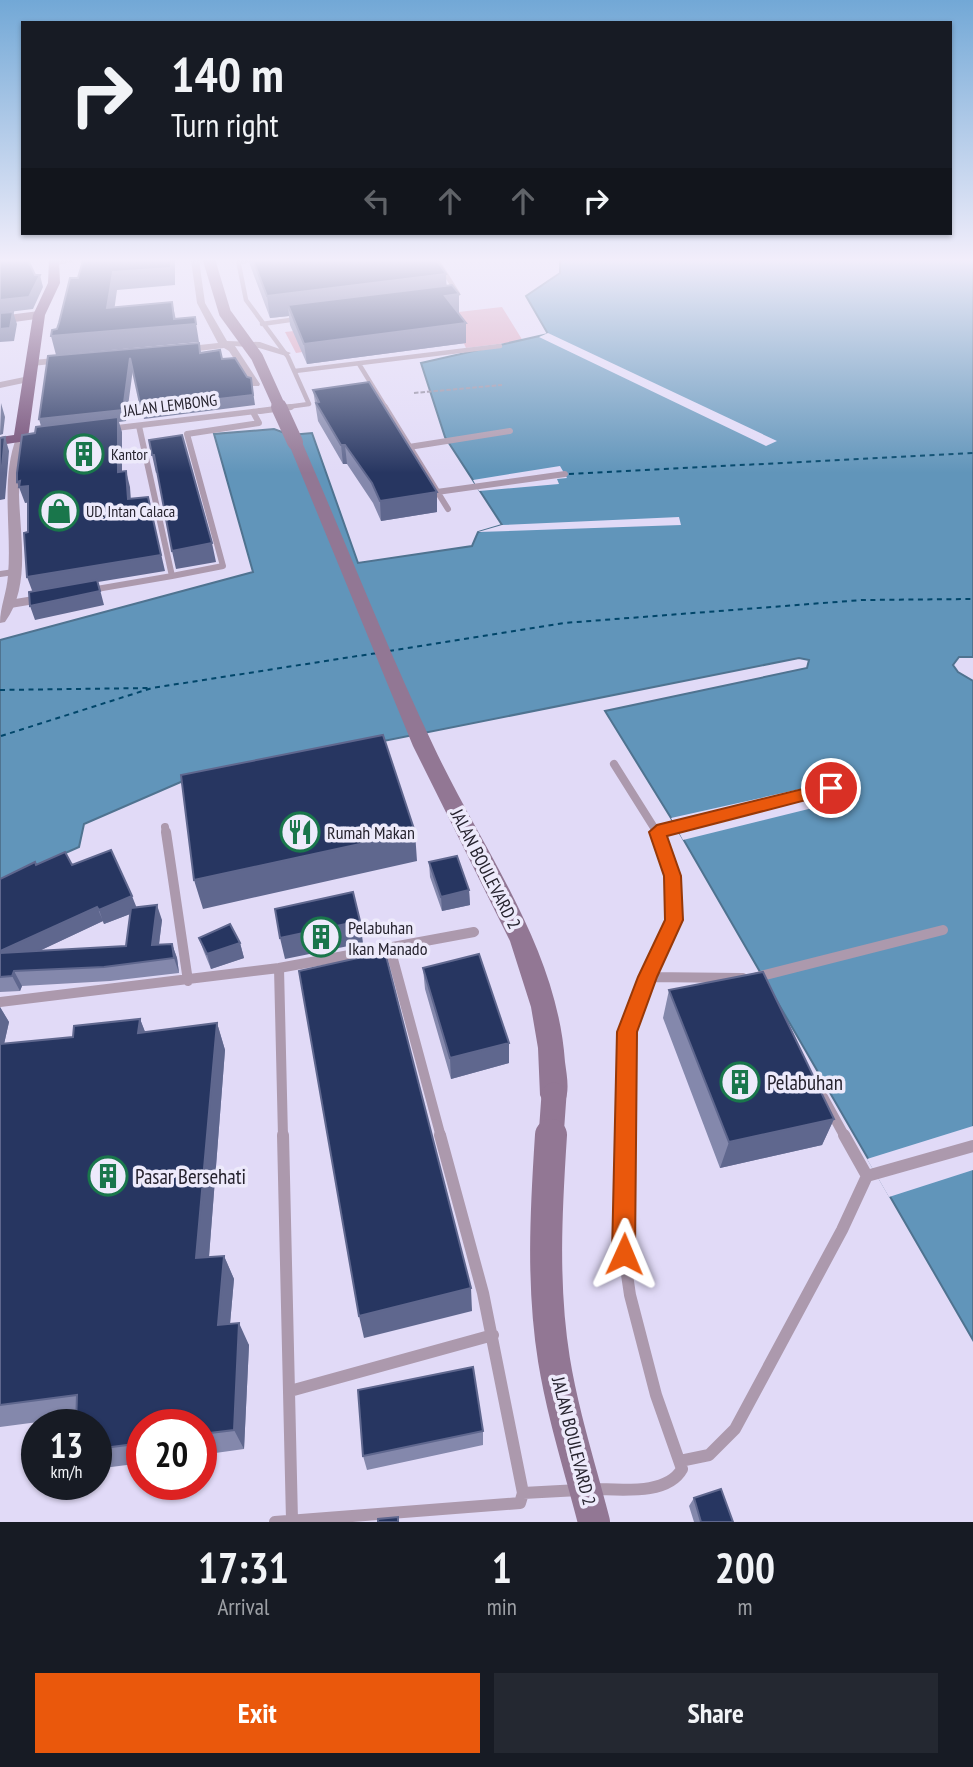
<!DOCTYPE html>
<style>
:root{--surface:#171b24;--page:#242831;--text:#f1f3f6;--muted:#9ea1a6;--accent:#ea580c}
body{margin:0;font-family:"PT Sans Narrow",sans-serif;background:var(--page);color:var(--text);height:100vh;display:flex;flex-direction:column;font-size:26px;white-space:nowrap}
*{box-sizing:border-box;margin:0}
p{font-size:23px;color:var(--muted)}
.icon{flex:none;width:38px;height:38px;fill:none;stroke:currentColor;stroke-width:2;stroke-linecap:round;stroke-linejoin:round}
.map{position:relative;height:1522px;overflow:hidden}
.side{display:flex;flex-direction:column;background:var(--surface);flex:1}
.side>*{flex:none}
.guide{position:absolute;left:21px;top:21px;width:931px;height:214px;border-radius:0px;box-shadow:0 2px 5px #0004;background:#171b24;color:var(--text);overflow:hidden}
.speed{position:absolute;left:21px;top:1409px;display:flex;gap:14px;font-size:35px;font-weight:700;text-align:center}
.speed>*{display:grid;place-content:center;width:91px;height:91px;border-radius:50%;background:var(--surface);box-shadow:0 2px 5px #0004;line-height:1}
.speed small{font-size:18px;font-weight:400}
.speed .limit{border:10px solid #d22;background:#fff;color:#111}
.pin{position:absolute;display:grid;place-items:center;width:60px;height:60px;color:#fff;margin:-30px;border:4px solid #fff;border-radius:50%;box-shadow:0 2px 7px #0007}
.me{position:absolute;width:77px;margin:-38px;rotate:1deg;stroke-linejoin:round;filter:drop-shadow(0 0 5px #0008)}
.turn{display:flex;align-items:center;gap:24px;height:147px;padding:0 35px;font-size:32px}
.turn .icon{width:91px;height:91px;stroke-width:2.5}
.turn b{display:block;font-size:49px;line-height:60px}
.lanes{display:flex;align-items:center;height:66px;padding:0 35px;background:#0003;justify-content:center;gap:35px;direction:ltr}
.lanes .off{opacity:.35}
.eta{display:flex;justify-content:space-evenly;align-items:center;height:119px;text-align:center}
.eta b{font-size:42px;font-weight:800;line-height:49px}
.primary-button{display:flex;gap:14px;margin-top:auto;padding:14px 35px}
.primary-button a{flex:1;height:80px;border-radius:0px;background:var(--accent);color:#fff;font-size:28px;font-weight:800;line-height:80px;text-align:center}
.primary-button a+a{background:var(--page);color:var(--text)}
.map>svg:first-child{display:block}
</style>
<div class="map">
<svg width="973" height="1522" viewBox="0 0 973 1522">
<rect width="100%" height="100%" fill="#e1daf7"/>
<!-- green -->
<path fill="#d9a1b9" d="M502 307 523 341 466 348 457 328 296 353 285 332Z"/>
<!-- water -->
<path fill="#6195ba" stroke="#4f7390" stroke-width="2" d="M560 260H973V657H959L953 665 958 672 973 681V1340L671 818 605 711 807 668 809 660 799 658 183 781 84 824 79 847 0 882V640L253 572 214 434 274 429 290 435 312 433 358 563 472 546 478 532 502 525 445 437 421 363 548 334 526 296 560 273Z"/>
<!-- pier -->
<path fill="#e1daf7" d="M548 333 777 441 766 446 539 337Z
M560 466 567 478 557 479 559 484 479 491 473 480Z
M679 517 681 525 478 532 502 525Z
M836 781 849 799 683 840 671 818Z
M973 1126V1170L889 1197 867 1159Z"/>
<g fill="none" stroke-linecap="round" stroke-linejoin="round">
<!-- ferry -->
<path stroke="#01466a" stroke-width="2" stroke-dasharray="5 4.5" stroke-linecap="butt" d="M569 474 973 453
M389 651 564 623 862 600 973 599
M0 690 149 688
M1 736 152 688 377 653"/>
<!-- path -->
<path stroke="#8e899e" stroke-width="2" stroke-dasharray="4.5 2" stroke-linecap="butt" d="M414 393 502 385"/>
<!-- lane-far4 -->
<path stroke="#ac99ad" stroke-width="4.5" d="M238 260 246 300 288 357 309 404 279 408
M437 260 458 294
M238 262 253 260
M55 263 71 260
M262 324 297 319
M359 364 386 408
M295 371 500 346"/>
<!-- lane-far3 -->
<path stroke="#ac99ad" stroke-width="6" d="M385 407 448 509
M260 411 291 407
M409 447 510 431
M437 492 565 474
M0 574 14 572
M172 576 223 566 187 434 259 423 253 412
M91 590 172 576 139 426"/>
<!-- lane-far2 -->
<path stroke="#ac99ad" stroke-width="8" d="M10 604 40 599
M614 764 658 834
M165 827 166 834
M657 832 831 788"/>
<!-- lane-far1 -->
<path stroke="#ac99ad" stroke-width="10" d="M166 832 188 981
M390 948 441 1137
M279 968 283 1137
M647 977 743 978
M757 977 943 930
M0 1002 279 968 474 932
M823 1097 845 1137
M626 1137 627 1032 647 977 674 920 672 875 657 832"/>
<!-- lane -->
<path stroke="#ac99ad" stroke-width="12" d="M283 1135 292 1520
M867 1176 973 1146
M290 1391 493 1335
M680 1461 709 1455 735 1429 842 1230 867 1176 844 1135
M592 1489C619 1489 667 1496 682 1469L656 1395 630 1295 624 1254 626 1135
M523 1493 579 1490
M275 1522 520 1503 523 1493 483 1293 440 1135"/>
<!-- street -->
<path fill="#ac99ad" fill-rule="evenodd" d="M191 260H199L205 303 227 341 260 342 291 353 286 356 259 348 235 346 260 384 259 386H251L229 351 224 348 181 353 176 350 181 347 218 343 197 303Z
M68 357 71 358V362L32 366 27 363 32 360Z
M29 376 34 379 33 381 0 388V382Z
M260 408 265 411 264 413 100 433 95 430 100 427Z
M36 434 40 435V439L26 441C22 459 19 477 19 495 20 537 31 586 5 622L0 623C0 607 7 592 8 575 12 530 0 478 17 436Z"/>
<!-- secondary -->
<path fill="#927794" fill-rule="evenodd" d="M39 311 43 312V318L0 324V316Z
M295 438 302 442C346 543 386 646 433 745 481 848 557 946 565 1062 567 1077 570 1091 564 1104L554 1108 544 1104 540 1095 538 1048 531 1007 510 941 413 746 288 442Z"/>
<!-- highway -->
<path fill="#6f4972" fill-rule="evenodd" d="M49 260H59L60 283 45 315 28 438 26 441 0 445V437L14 435 33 315 48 283Z"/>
<!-- secondary-bridge-far3 -->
<path stroke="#927794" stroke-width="12" d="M209 260 225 313 257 357 280 408"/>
<!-- secondary-bridge-far2 -->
<path stroke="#927794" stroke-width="16" d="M279 407 295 442"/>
<!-- secondary-bridge-far1 -->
<path stroke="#927794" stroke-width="25" d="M551 1137 554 1095"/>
<!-- secondary-bridge -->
<path stroke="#927794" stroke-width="32" d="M551 1135C546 1210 542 1286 554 1360 563 1415 580 1468 594 1522"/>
</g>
<!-- wall -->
<path fill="#8488ac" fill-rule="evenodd" d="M250 260H437L447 286 459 294V314L466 343 307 364 290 325 289 316 270 318 250 265Z
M313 390 437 512 381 521 373 503 347 464H343L318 421Z
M429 862 469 890 470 905 442 911 430 877Z
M36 865H72L136 907 162 920 159 945 172 944 177 958 179 973 110 981 22 986 20 991 0 992V879ZM130 914 126 946 39 951 103 921 104 924Z
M199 938 240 943 244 958 211 969 204 952Z
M423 968 509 1043V1063L451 1079 425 989Z
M669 990 834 1119 822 1145 720 1168 663 1018Z
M0 1007 9 1022 4 1044 73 1037 140 1019 145 1032 217 1023 225 1050 209 1257 224 1256 234 1279 230 1324 249 1345 244 1449 201 1455V1424H142V1463L96 1469V1424L76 1417 0 1427Z
M483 1431V1445L367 1470 363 1456Z
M694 1498 733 1522H694L689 1506Z"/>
<!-- shaded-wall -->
<path fill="#5f678e" d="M171 260H175V285L117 290 112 326 107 308 113 272Z
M446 274 447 295 459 294V314L288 305 289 316 270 318 267 296Z
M40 275 43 287 33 309 0 313V300Z
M172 302 176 320 195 317 199 342 56 355 51 336Z
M13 312 17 324 14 341 0 342V346V329Z
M466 323V343L307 364 304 344Z
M130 358 133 369 126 421 119 422 122 432V488L42 430 39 419Z
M251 378 255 405 144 419 141 408Z
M1 403 5 417 3 434 0 435Z
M5 437 9 451 5 499 0 500V485Z
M341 445H345L347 464H343Z
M152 455H154L158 472 156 473Z
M126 471 130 487 132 515 128 499Z
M20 481 28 486 33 502 25 503 17 482Z
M437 492V512L381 521 380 501Z
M148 497 165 571 98 582 104 605 35 620 30 606 33 593 27 577Z
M212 543 216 562 176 569 172 551Z
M415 832 417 861 203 909 194 880Z
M469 890 470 905 442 911 441 897Z
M132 896 138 911 104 924 99 910Z
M157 905 162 920 157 959 152 945Z
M97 907 103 921 3 968 0 963V951Z
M360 921 363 943 285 959 280 938Z
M240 943 244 958 211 969 207 954Z
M172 944 177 958 179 973 174 958Z
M14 971 22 986 20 991 12 976Z
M0 1007 9 1022 0 1062Z
M140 1019 151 1047 138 1033Z
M217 1023 225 1050 207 1282 196 1258Z
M509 1043V1063L451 1079 450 1058Z
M834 1119 822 1145 720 1168 729 1142Z
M224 1256 234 1279 228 1346 218 1325Z
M471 1288 472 1311 364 1338 359 1316Z
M239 1323 249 1345 244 1449 234 1430Z"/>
<!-- building -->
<path fill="#273661" stroke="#5f678e" stroke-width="2" d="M0 260H28L35 275H40L29 297 0 300Z
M83 260H171V268L113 272 107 308 172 302 174 319 195 317 196 324 51 336 52 330 57 329 59 323 70 278H78Z
M253 260H437L446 274 267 296Z
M452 285 459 294 445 296 466 323 304 344 288 305Z
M13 312 10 328 0 329V313Z
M199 343 200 353 220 350 222 359 235 358 247 377 251 378 253 395 141 408 130 358 123 410 39 419 48 356Z
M369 382 437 492 380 501 372 483 345 445H341L316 403 319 402 313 390Z
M118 417V472L126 471 128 499 148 497 161 555 27 577 24 533 28 532V486L19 487 20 481 17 482V473L22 435 35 433 36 427Z
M182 435 212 543 172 551 154 455H152L149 440Z
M5 437 0 485V438Z
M97 580 100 591 30 606 29 592Z
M383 735 415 832 194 880 181 775Z
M111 850 132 896 99 910 97 907 0 951V879L35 862 36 865 65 852 72 865Z
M457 856 469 890 441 897 429 862Z
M353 892 360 921 280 938 275 909Z
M157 905 152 945 172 944 174 958 104 967 14 971 12 976 0 977V953L126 946 131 908Z
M230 924 240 943 207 954 199 938Z
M385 952 471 1288 359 1316 299 971Z
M479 954 509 1043 450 1058 423 968Z
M763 972 834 1119 729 1142 669 990Z
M140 1019 138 1033 217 1023 196 1258 224 1256 218 1325 239 1323 234 1430 201 1434V1424H142V1443L96 1449V1424H76L77 1395 0 1405V1044L73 1037 74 1026Z
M473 1367 483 1431 363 1456 358 1390Z
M721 1489 733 1522H701L694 1498Z
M398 1517V1522H378V1519Z"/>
<!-- sky -->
<linearGradient id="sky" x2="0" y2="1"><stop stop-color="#72a8d6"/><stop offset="0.55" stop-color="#f2eefb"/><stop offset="1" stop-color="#f2eefb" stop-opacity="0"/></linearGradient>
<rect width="973" height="473" fill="url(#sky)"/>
<!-- route -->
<path fill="#ea580c" stroke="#983908" stroke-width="2" d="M831 782 839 788 837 792 667 836 681 876 683 920 657 977 637 1032 635 1254 632 1262 624 1266 615 1262 612 1254 617 1032 638 977 665 920 664 876 649 832 657 825Z"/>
<!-- icons -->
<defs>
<g id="building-ring" transform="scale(2.0125)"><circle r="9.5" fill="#edeafb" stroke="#19764b" stroke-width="1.5"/><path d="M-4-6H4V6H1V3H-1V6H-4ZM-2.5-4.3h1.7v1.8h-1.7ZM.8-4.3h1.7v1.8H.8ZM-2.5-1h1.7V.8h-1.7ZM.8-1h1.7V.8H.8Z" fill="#19764b"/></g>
<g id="shop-ring" transform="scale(2.0125)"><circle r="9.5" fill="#edeafb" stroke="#19764b" stroke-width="1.5"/><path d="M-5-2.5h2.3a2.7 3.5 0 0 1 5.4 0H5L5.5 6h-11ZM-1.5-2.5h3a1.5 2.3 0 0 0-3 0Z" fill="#19764b"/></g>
<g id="restaurant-ring" transform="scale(2.0125)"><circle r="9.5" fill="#edeafb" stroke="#19764b" stroke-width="1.5"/><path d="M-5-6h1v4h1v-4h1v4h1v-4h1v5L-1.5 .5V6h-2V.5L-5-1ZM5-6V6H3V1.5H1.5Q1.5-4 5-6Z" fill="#19764b"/></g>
</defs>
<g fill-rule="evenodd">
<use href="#building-ring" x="84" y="454"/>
<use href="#shop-ring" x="59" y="511"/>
<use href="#restaurant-ring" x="300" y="832"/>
<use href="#building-ring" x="321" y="937"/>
<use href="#building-ring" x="740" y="1082"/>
<use href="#building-ring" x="108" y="1176"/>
</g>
<g text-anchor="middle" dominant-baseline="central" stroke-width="7" stroke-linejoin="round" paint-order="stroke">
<!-- far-street labels -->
<g font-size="16" fill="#26232e" stroke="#edeafb">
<text transform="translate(170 405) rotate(-7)">JALAN LEMBONG</text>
</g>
<!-- far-poi labels -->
<g font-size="16" fill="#26232e" stroke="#edeafb" text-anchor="start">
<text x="111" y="454">Kantor</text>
<text x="86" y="511">UD. Intan Calaca</text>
</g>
<!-- poi labels -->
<g font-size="18" fill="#26232e" stroke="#edeafb" text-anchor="start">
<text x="327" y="832">Rumah Makan</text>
<text x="348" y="927">Pelabuhan<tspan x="348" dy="21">Ikan Manado</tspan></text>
</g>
<!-- street labels -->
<g font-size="18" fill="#26232e" stroke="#edeafb">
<text transform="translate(486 869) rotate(63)">JALAN BOULEVARD 2</text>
<text transform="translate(574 1441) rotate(76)">JALAN BOULEVARD 2</text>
</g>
<!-- near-poi labels -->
<g font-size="21" fill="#26232e" stroke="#edeafb" text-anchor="start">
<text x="767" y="1082">Pelabuhan</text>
<text x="135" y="1176">Pasar Bersehati</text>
</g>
</g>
</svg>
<div class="speed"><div>13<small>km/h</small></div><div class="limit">20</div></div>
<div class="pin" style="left:831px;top:788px;background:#d93025"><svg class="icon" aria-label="arrive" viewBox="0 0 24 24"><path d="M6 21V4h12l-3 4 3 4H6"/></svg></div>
<svg class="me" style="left:624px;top:1254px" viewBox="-20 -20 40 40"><path d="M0-17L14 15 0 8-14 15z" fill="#ea580c" stroke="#fff" stroke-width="4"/></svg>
<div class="guide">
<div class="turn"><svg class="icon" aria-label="right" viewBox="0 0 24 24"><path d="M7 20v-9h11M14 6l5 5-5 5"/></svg><div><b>140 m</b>Turn right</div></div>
<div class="lanes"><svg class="icon off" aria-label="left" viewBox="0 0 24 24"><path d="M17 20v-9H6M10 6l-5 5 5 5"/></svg><svg class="icon off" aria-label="ahead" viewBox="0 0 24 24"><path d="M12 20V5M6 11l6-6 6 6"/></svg><svg class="icon off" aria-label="ahead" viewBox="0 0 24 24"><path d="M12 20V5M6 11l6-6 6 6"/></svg><svg class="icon" aria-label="right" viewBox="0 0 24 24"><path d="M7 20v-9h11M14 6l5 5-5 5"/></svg></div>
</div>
</div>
<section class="side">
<div class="eta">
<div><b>17:31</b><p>Arrival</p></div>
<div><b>1</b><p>min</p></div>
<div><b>200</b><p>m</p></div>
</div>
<div class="primary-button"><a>Exit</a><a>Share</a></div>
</section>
